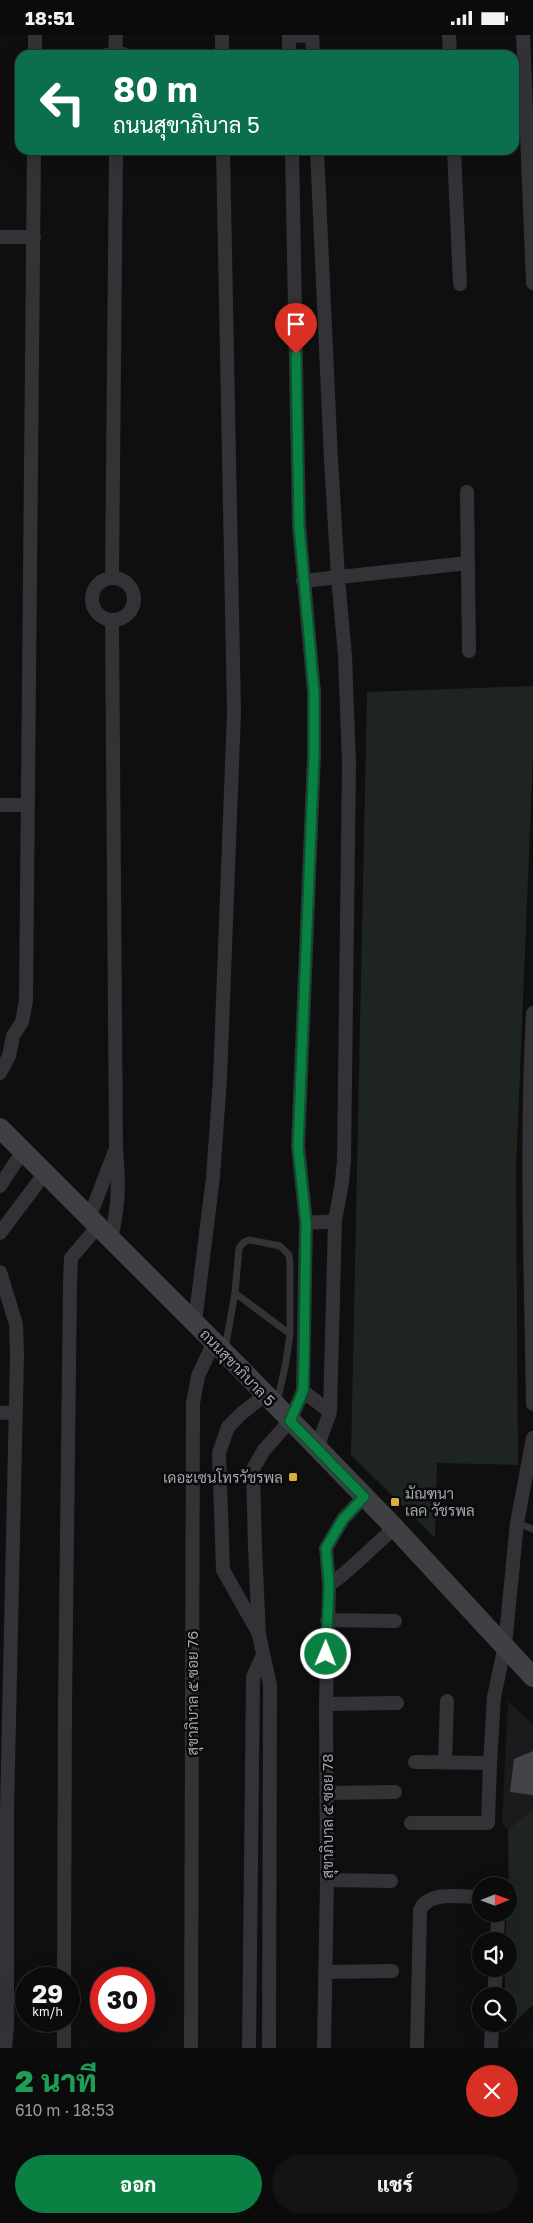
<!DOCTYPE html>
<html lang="th">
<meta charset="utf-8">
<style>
:root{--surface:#0b0b0c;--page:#141415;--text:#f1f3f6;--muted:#9a9b9d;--line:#2b2b2d;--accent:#0b8043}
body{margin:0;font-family:"Golos Text",Sarabun,sans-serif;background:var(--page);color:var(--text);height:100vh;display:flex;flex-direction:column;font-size:19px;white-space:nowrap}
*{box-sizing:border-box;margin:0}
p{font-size:16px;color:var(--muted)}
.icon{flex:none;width:28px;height:28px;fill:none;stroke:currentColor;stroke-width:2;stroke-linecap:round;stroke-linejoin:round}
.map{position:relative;height:2013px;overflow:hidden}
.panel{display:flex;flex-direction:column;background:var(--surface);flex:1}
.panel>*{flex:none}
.guide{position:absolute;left:15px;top:15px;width:504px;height:105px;border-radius:15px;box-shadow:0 5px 20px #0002,0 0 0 1px var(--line);background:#0b6e4f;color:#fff;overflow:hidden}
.needle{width:32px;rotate:89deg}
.fabs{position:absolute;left:472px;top:1842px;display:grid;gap:10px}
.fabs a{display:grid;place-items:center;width:45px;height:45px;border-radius:50%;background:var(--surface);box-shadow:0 5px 20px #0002,0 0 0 1px var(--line);font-size:25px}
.speed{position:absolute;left:15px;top:1932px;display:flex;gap:10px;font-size:25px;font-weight:700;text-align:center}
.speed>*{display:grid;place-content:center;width:65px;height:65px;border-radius:50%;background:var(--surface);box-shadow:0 5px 20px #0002,0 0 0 1px var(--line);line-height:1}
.speed small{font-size:12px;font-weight:400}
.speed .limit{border:8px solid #d22;background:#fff;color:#111}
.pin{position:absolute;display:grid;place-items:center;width:42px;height:42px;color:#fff;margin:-51px -21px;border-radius:50% 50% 50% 0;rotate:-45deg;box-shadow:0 0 5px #0007}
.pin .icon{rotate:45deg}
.me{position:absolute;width:55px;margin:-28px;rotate:1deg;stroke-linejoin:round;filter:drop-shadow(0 0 4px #0008)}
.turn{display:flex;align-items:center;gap:18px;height:105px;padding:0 15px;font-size:22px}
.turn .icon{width:65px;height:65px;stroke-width:2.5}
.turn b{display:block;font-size:35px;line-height:42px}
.round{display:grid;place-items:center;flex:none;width:52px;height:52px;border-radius:26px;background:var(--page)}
.head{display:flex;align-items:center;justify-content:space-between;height:85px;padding:0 15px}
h1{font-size:30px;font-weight:800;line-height:38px;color:#1e9e55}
.cta{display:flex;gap:10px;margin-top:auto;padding:10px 15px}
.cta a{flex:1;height:58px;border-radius:30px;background:var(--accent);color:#fff;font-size:20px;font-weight:800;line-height:58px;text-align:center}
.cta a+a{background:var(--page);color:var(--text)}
.status{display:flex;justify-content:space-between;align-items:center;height:35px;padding:0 25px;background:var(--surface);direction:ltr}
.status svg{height:14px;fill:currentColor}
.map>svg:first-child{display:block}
</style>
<div class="status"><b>18:51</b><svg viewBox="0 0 49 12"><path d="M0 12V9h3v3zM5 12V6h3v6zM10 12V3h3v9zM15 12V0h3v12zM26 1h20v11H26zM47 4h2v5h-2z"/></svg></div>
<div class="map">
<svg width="533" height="2013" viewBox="0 0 533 2013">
<rect width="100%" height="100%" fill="#0f0f10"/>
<!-- built -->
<path fill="#1b1b1d" d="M508 1666 533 1690V1774L508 1795 502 1788Z"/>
<!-- green -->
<path fill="#1e241f" d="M533 651V721L516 1135 518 1430 437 1428 435 1503 351 1420 367 657Z
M533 1774V1970L504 1997V1989H509V1961H505V1934H509V1906H506V1879H509L508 1795Z"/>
<!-- building -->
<path fill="#434448" d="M533 1716V1760L510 1757 514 1724Z"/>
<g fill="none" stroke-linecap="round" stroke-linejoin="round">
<!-- service -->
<path stroke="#333337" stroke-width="7" d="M235 1258 290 1299
M225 1314 235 1258 239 1213 244 1207 250 1205 280 1211 289 1220 290 1229V1299L286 1327 277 1368
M517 1488 533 1494"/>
<!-- minor -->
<path stroke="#333337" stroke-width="14" d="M222 0V20
M289 0V20
M312 0 313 20
M449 0 450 20
M523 0 533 248
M289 1 312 0
M115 17 116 0
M35 20V0
M107 20 115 17 126 20
M454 115 460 249
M0 202H34
M467 457 469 616
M112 543 116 115
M92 564a21 21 0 1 1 42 0a21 21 0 1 1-42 0Z
M303 546 468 528
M0 770H28
M533 978C526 1109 531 1239 533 1369
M0 1038 9 1021 13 1001 22 987 26 965 34 115
M0 1151 23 1116
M90 1181 115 1116
M306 1188 335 1186
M0 1198 45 1138
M111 1204C119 1168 119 1150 116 1113L112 585
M0 1237 16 1289 17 1320 7 1777V1991L5 2013
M195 1287 213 1142 220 1044 234 677 223 115
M303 1356 330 1377
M0 1378 16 1377
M317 1413 330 1377 335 1186 342 1147 344 1125 349 728 345 621 338 542 331 425 317 115
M329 1550C353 1534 372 1511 395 1493
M327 1585 395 1586
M258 1597 223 1535 219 1418 228 1392 242 1378 265 1360
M326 1669 397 1668
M415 1727 490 1728 494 1662 505 1610 517 1488 533 1403
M445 1727 447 1666
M326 1758 395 1757
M411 1788H488L490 1728
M327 1845 391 1846
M497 1906 498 1879
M325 1937 392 1936
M64 1944 65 1671 70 1248 71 1223 99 1190
M494 1961 496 1934
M64 2013V1986
M191 2013 193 1368 198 1341 214 1307
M249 2013 253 1642 263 1620
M269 2013 270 1650 259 1600 255 1513 253 1434 264 1415 290 1386 303 1356 306 1188 298 1111 314 720V657L299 490 292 115
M324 2013 327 1845 326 1669 329 1550 326 1513 343 1484 364 1462
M417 2013 420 1875C429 1855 462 1862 481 1862
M491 2013 492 1989"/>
<!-- secondary -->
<path stroke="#3f4044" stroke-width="20" d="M0 1093 239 1332 395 1493 533 1642"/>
</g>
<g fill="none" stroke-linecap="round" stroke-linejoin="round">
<!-- route casing -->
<g stroke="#07532c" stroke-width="12">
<path id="route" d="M296 319 299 490 314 657V720L298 1112 306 1188 304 1330 303 1356 290 1386 364 1462 343 1484 326 1513 329 1550 326 1619"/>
</g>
<!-- route -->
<use href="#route" stroke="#0b8043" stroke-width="9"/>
</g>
<!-- markers -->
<g fill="#dbad3d" stroke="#0a0a0b" stroke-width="2">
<rect x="288" y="1437" width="10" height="10" rx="2.5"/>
<rect x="390" y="1462" width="10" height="10" rx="2.5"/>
</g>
<g text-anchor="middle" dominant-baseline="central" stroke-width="5" stroke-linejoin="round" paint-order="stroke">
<!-- street labels -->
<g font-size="15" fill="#a2a5af" stroke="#0a0a0b">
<text transform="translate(238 1332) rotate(46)">ถนนสุขาภิบาล 5</text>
<text transform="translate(192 1658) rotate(-90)">สุขาภิบาล ๕ ซอย 76</text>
<text transform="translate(327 1781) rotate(-90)">สุขาภิบาล ๕ ซอย 78</text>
</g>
<!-- poi labels -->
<g font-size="15" fill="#a2a5af" stroke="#0a0a0b" text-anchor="end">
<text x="283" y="1442">เดอะเซนโทรวัชรพล</text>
<text x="405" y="1458" text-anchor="start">มัณฑนา<tspan x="405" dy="17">เลค วัชรพล</tspan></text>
</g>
</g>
</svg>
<div class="fabs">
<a><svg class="needle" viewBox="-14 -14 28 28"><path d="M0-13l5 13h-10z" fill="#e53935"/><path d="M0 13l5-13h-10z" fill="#9a9b9d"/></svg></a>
<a><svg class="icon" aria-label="sound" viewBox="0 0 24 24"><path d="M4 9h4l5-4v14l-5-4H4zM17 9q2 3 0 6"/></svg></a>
<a><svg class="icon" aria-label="search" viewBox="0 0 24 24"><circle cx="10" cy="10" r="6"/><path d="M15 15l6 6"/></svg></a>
</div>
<div class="speed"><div>29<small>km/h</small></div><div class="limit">30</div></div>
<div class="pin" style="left:296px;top:319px;background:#d93025"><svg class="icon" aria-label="arrive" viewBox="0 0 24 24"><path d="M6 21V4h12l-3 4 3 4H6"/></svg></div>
<svg class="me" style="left:326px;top:1619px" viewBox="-20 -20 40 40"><circle r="17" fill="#0b8043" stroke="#fff" stroke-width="3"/><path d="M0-11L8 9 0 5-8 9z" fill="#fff"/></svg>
<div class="guide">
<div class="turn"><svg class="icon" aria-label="left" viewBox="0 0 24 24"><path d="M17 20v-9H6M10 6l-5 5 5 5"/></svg><div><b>80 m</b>ถนนสุขาภิบาล 5</div></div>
</div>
</div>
<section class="panel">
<div class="head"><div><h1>2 นาที</h1><p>610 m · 18:53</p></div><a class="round" style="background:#d93025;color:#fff"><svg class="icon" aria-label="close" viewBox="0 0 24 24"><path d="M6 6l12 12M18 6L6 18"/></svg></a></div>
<div class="cta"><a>ออก</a><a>แชร์</a></div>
</section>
